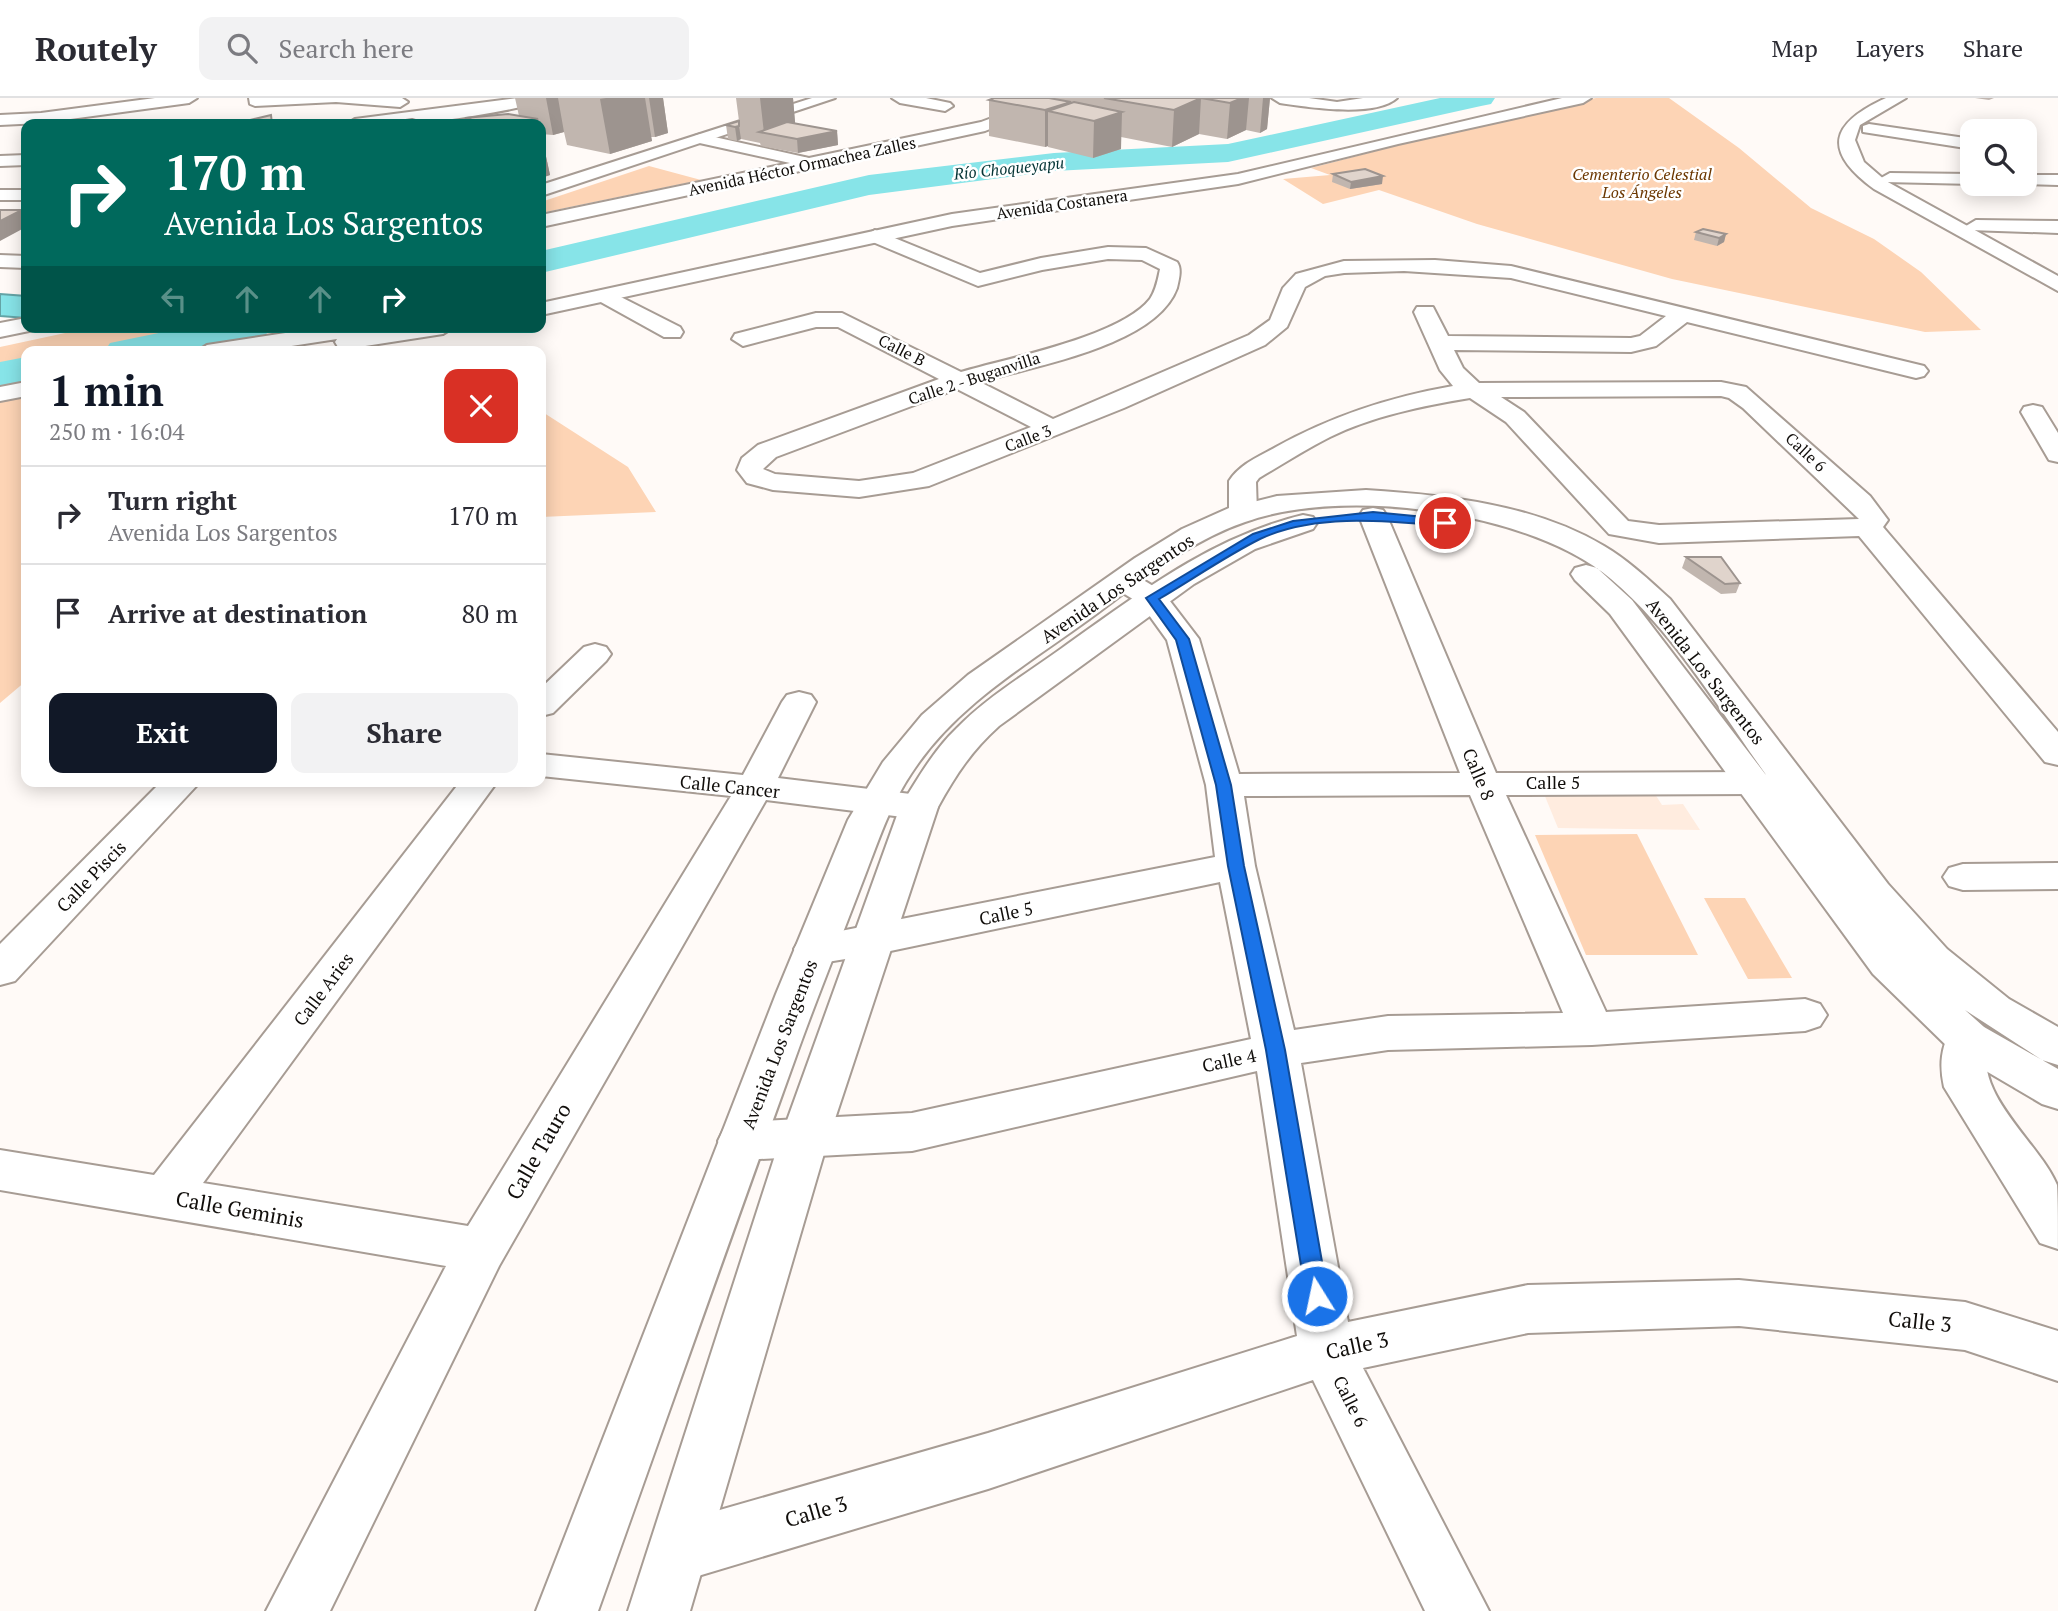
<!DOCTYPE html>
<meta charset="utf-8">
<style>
:root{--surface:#fff;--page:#f2f2f3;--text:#2b2b33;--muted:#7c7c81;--line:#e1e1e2;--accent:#111827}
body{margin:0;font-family:"PT Serif",serif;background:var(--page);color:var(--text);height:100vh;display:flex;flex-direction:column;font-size:26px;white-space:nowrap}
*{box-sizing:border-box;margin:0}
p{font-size:23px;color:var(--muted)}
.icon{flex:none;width:38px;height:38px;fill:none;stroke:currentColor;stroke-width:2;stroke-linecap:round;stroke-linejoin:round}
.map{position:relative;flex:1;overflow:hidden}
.side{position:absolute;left:21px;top:248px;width:525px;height:441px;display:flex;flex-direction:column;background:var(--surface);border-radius:14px;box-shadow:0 4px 18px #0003}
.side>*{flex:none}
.hud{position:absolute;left:21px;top:21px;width:525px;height:214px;border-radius:14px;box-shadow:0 4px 18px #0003;background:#00695c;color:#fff;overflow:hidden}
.buttons{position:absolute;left:1960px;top:21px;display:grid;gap:14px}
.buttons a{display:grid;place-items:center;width:77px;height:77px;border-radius:14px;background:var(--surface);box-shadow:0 4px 18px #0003;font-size:35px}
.pin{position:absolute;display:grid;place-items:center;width:60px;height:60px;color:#fff;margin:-30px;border:4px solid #fff;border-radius:50%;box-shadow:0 2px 7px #0007}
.me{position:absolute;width:77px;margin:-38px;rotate:350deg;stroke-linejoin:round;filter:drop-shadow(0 0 5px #0008)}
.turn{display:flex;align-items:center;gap:24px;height:147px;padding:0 28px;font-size:32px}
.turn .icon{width:91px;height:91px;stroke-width:2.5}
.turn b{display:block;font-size:49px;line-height:60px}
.lanes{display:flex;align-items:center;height:66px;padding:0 28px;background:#0003;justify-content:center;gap:35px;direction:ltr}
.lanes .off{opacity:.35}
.round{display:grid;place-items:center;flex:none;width:74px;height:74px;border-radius:14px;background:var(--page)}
.overview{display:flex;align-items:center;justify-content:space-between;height:119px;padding:0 28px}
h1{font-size:42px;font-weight:600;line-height:52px;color:var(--accent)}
.button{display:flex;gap:14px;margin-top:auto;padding:14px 28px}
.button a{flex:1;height:80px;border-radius:14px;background:var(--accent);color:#fff;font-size:28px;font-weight:600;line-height:80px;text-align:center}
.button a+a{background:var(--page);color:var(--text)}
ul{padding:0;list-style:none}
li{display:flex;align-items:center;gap:21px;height:98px;padding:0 28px;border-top:2px solid var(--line)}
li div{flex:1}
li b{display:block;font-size:26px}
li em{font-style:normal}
header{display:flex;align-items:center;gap:42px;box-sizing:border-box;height:98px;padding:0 35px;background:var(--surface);border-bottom:2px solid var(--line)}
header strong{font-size:33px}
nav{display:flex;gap:38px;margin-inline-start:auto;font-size:24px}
.search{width:490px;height:63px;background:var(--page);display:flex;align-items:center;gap:18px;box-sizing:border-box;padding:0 24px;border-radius:14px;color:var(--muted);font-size:26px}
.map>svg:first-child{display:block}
</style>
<header>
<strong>Routely</strong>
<div class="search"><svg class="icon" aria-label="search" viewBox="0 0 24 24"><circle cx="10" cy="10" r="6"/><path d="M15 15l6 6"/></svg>Search here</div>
<nav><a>Map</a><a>Layers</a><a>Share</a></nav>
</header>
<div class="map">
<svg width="2058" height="1513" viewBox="0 0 2058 1513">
<rect width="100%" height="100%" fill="#fffaf7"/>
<!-- built -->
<path fill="#ffecdf" d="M1651 690 1662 707 1683 706 1700 732 1558 730 1542 691Z"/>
<!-- green -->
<path fill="#fdd4b5" d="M1596 0H1669L1739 50 1811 110 1874 141 1921 174 1981 232 1925 234 1672 181 1477 126 1379 92 1323 106 1283 81 1330 77 1311 70 1517 16Z
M649 68 701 82 541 115V104Z
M93 229 237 236 138 254H26V273L0 278V249Z
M26 298V583L0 605V303Z
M541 313 628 369 656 414 541 419Z
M1637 736 1698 857H1586L1535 737Z
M1704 800H1745L1792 880 1748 881Z"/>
<!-- water -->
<path fill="#87e4e8" stroke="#64a4a6" stroke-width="2" d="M0 196 26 198V220L0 218Z"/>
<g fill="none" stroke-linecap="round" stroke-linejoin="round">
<!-- river -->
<path fill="#87e4e8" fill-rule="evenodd" d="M1440 0H1495L1491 6 1481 8 1228 64 1054 73 869 97 541 175V153L869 77 1054 55 1228 46Z
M188 229H271L265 238 188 254H104L110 245Z
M26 259V285L0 290V264Z"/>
<!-- minor casing -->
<g stroke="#a79c94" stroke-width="4">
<path id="minor" d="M155 0H197L189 5 41 25 0 27V17L41 15Z
M249 0H402L408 4 400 9 336 4 255 8 250 6Z
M518 0H549L546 3C483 19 412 29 347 26L355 21Z
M892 0H926L950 5 953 8 945 13 900 5Z
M1045 0H1067L985 33 541 129V117L790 65 695 44V38L701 36 809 60 981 24Z
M1272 0H1309L1337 4 1363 0H1397C1375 20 1307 9 1280 5Z
M1869 26 1972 41V51L1863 34V28Z
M26 57V67L0 68V58Z
M1890 75 1972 76 1974 86 1884 84 1881 80Z
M2025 77H2058V87L2019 86H2025Z
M1976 122 2058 123V135L1969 132 1966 128Z
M875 132 980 175 1041 160 1108 149 1146 150 1177 164C1182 171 1179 181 1177 190 1156 248 1033 268 980 284L1053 321 1249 237 1270 222 1283 190 1296 176 1344 163 1435 162 1511 168 1924 268 1928 273 1924 278 1916 280 1687 224 1656 248 1631 254 1454 252 1463 270 1479 285 1721 284 1746 289 1870 398 1888 422 1883 429 2058 634V667L2045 664 1859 438 1659 445 1609 436 1506 324 1470 300C1422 308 1373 318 1330 339 1306 351 1283 366 1259 380L1256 384 1257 415 1253 421 1243 423 1233 421 1229 415V383C1240 366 1258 359 1276 349 1332 318 1390 299 1453 288L1440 272 1414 214 1417 209H1433L1448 238 1631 240 1640 238 1666 218 1511 180 1404 173 1344 175 1325 178 1305 189 1287 229 1265 247 1124 310 929 388 859 399 773 392 747 385 737 372 742 360 758 347 939 281 838 229H816L743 248 732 241 735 236 816 215H842L961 274C1008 260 1120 239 1150 201 1156 192 1158 181 1160 171L1142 162 1108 161 1042 172 978 188 868 142 865 138ZM957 291 1031 329 913 375 859 383 775 376 763 371 776 359ZM1721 298 1729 300 1743 310 1859 421 1659 427 1628 423 1524 314 1501 299Z
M607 192 680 229 683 234 680 239H664L599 203 596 198 599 193Z
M26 220V229H36L34 232 0 239V225Z
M2033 307 2042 309 2058 335V364L2049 362 2021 314 2024 309Z
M1373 410 1383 412 1387 418 1496 675 1755 674 1768 677 1773 685 1768 693 1755 696 1506 697 1606 914 1805 901 1820 906 1827 917 1820 928 1805 933 1592 947 1388 952 1301 965 1348 1224 1528 1187 1739 1182 1965 1204 2058 1233V1283L1965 1252 1739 1228 1528 1235 1363 1270 1489 1513H1425L1313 1282 988 1391 678 1484 657 1475 648 1454 657 1433 678 1424 988 1335 1297 1238 1257 973 912 1053 742 1062 725 1057 718 1043 725 1029 742 1024 912 1015 1251 941 1220 784 876 856 815 866 800 861 794 851 800 841 1215 759 1206 687 1167 542 1141 506 1113 489 1109 483 1113 477 1124 474 1135 477 1163 494 1199 541 1239 676 1460 675 1359 418 1363 412ZM1470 697 1563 915 1388 918 1294 932 1255 768 1244 698Z
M595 546 606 549 611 556 606 563 553 615 541 618V590L584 549Z
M799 594 811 597 816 604 778 680 919 697 932 701 938 709 932 717 919 721 766 702 499 1168 330 1513H266L446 1168 0 1092V1052L154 1077 460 684H497L203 1085 468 1128 731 698 541 678V656L743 677 782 604 787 597Z
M161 684H200L15 883 0 887V846Z
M2058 765V791L1963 792 1949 788 1943 779 1949 770 1963 766Z
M1968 924 1984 929 1990 941C1969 994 2038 1042 2057 1087 2058 1100 2058 1136 2058 1151L2040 1145 1944 989C1939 966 1941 950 1952 929Z"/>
</g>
<!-- major casing -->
<g stroke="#a79c94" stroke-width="4">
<path id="major" d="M812 0H835L541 98V87Z
M1562 0H1591L1583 5 1398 46 1238 86 952 128 541 217V205L952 116 1238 76Z
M1886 0H1906L1860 27 1855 42 1864 64 1886 83 2058 178V193L1874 91C1821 52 1831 25 1886 0Z
M0 92H26V102H0Z
M0 157 26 158V170L0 169Z
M325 229H382L380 232 454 229 443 236 346 251 338 249 335 244 337 241 253 254H196L207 247Z
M26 284V298L0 303V289Z
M1366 392C1445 397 1534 406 1604 448 1628 462 1649 482 1670 501L1888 786 1947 851 2009 901 2058 929V967L2042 962 1965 912 1984 929 2058 971V1011L2042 1006 1952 953 1873 876 1610 516 1575 482 1571 476 1575 470 1586 467 1597 470 1632 502 1769 681C1721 614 1674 534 1611 481 1531 413 1344 388 1245 424 1189 443 1142 482 1095 517 1030 565 956 606 911 676 887 712 875 753 859 793 838 848 816 902 796 958 729 1143 664 1328 598 1513H536L776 896 848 722 883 664 922 617 968 577 1135 460 1182 431 1229 410 1277 398Z
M1303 417 1313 419 1317 425 1313 431 1255 451 1194 486 999 628C972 652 955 678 938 709L828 1042 690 1513H628L780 1042 900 709C917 682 933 653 956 631 987 599 1026 576 1062 550 1138 496 1211 439 1303 417Z"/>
</g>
<!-- minor -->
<use href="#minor" fill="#fff" fill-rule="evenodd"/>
<!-- major -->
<use href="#major" fill="#fff" fill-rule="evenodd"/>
</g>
<!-- wall -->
<path fill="#c1b6af" d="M515 0H663L668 35 655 39H651L652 43 610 56 567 47 564 34 553 37 541 36 550 77 541 80V26H467L465 20 519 18Z
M736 0H793L795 26 837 33 838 47 798 55 761 48 760 45 741 41 737 43 728 41 726 27 739 23Z
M994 0H1270L1267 31 1260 35 1246 32 1227 41 1199 36 1172 49 1121 39V51L1093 60 1048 49V48L1045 49 989 38V2Z
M1975 0H1994L1989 2Z
M1333 76 1382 86 1350 91 1332 84Z
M1696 134 1726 136 1724 144 1717 148 1694 142Z
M1686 459 1740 485 1736 495 1721 496 1682 470Z"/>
<!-- shaded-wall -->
<path fill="#9d948f" d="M546 0H558L564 34 553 37Z
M606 0H645L652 43 610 56 600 1Z
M649 0H663L668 35 655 39Z
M760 0H793L796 35H764Z
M1201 0 1199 36 1172 49 1174 12Z
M1242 0H1249L1246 32 1227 41 1230 5Z
M1263 0H1270L1267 31 1260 35Z
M1071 4V18L1048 13V48L1045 49V12Z
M1122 14 1121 51 1093 60 1094 23Z
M538 21 539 26H520Z
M739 28 741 41 737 43 735 29Z
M837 33 838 47 798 55 797 41Z
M541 35 550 77 541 80Z
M1383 78 1382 86 1350 91 1351 84Z
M22 112 26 121V129L0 143V123Z
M1726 136 1724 144 1717 148 1719 140Z"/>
<!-- building -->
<path fill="#e0d4cc" stroke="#9d948f" stroke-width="2" d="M994 0H1049L1071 4 1045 12 989 2Z
M1104 0H1242L1230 5 1201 0 1174 12Z
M1074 4 1122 14 1094 23 1048 13Z
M508 16 538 21 520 26H486L465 20Z
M271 17 272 26H234Z
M412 21 430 26H379Z
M739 23V28L735 29 726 27Z
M787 24 837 33 797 41 759 34Z
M1365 71 1383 78 1351 84 1333 76Z
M0 112H22L0 123Z
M1703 131 1726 136 1719 140 1696 134Z
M1686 459H1721L1740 485 1725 486Z"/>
<!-- route -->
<path fill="#1a73e8" stroke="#114b97" stroke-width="2" d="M1373 414 1445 421 1451 425 1445 428C1387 423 1315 415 1260 441 1226 458 1193 481 1159 501L1189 541 1231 687 1244 768 1285 952 1328 1198 1325 1205 1317 1207 1309 1205 1306 1198 1266 952 1228 768 1216 687 1176 542 1146 500 1253 436 1293 423Z"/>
<g text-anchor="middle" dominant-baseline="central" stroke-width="5" stroke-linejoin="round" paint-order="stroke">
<!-- far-street labels -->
<g font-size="16" fill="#110e0b" stroke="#fff">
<text transform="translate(802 68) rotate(-12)">Avenida Héctor Ormachea Zalles</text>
<text transform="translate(1062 106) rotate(-8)">Avenida Costanera</text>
<text transform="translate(902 252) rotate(27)">Calle B</text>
<text transform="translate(974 280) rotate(-18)">Calle 2 - Buganvilla</text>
<text transform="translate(1028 340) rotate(-21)">Calle 3</text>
<text transform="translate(1806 354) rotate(43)">Calle 6</text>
</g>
<!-- far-water labels -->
<g font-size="16" font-style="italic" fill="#043435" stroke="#fff">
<text transform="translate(1009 70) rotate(-6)">Río Choqueyapu</text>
</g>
<!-- far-park labels -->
<g font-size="16" font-style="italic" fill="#6b3700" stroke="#fff">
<text x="1642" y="76">Cementerio Celestial<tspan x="1642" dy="18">Los Ángeles</tspan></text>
</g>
<!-- street labels -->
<g font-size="18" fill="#110e0b" stroke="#fff">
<text transform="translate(1117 490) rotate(-34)">Avenida Los Sargentos</text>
<text transform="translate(1706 573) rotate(52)">Avenida Los Sargentos</text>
<text transform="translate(1479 676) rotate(67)">Calle 8</text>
<text x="1553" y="684">Calle 5</text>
<text transform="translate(730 688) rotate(6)">Calle Cancer</text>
<text transform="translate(91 778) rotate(-46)">Calle Piscis</text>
<text transform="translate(1006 815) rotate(-12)">Calle 5</text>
<text transform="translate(323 891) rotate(-53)">Calle Aries</text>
<text transform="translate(779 946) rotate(-69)">Avenida Los Sargentos</text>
<text transform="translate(1229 962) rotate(-12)">Calle 4</text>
<text transform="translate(1351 1303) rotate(63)">Calle 6</text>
</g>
<!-- near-street labels -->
<g font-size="21" fill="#110e0b" stroke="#fff">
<text transform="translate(538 1053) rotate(-60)">Calle Tauro</text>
<text transform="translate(240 1111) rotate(10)">Calle Geminis</text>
<text transform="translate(1920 1223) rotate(6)">Calle 3</text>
<text transform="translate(1357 1247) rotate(-12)">Calle 3</text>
<text transform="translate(816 1413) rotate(-16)">Calle 3</text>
</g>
</g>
</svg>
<div class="buttons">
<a><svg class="icon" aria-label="search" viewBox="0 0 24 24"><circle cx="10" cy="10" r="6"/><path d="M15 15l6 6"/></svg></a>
</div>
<div class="pin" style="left:1445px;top:425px;background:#d93025"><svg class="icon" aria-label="arrive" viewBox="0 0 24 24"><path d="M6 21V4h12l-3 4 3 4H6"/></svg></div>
<svg class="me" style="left:1317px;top:1198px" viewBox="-20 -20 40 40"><circle r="17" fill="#1a73e8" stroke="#fff" stroke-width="3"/><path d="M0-11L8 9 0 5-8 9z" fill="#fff"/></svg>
<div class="hud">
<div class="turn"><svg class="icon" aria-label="right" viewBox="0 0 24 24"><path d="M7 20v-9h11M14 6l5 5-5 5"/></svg><div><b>170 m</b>Avenida Los Sargentos</div></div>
<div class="lanes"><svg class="icon off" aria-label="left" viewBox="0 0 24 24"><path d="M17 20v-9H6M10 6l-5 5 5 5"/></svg><svg class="icon off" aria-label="ahead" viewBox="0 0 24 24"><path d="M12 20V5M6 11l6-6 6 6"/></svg><svg class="icon off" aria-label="ahead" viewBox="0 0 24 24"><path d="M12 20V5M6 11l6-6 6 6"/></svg><svg class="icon" aria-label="right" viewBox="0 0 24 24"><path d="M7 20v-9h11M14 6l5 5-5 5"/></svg></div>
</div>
<section class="side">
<div class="overview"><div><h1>1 min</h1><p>250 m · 16:04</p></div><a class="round" style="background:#d93025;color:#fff"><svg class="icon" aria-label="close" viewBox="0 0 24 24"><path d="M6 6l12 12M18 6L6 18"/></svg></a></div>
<ul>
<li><svg class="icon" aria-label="right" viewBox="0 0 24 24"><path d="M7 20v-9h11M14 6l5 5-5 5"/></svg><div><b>Turn right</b><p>Avenida Los Sargentos</p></div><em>170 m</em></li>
<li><svg class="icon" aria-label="arrive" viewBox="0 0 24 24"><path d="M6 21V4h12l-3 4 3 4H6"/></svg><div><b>Arrive at destination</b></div><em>80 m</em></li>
</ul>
<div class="button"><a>Exit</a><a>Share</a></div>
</section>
</div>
